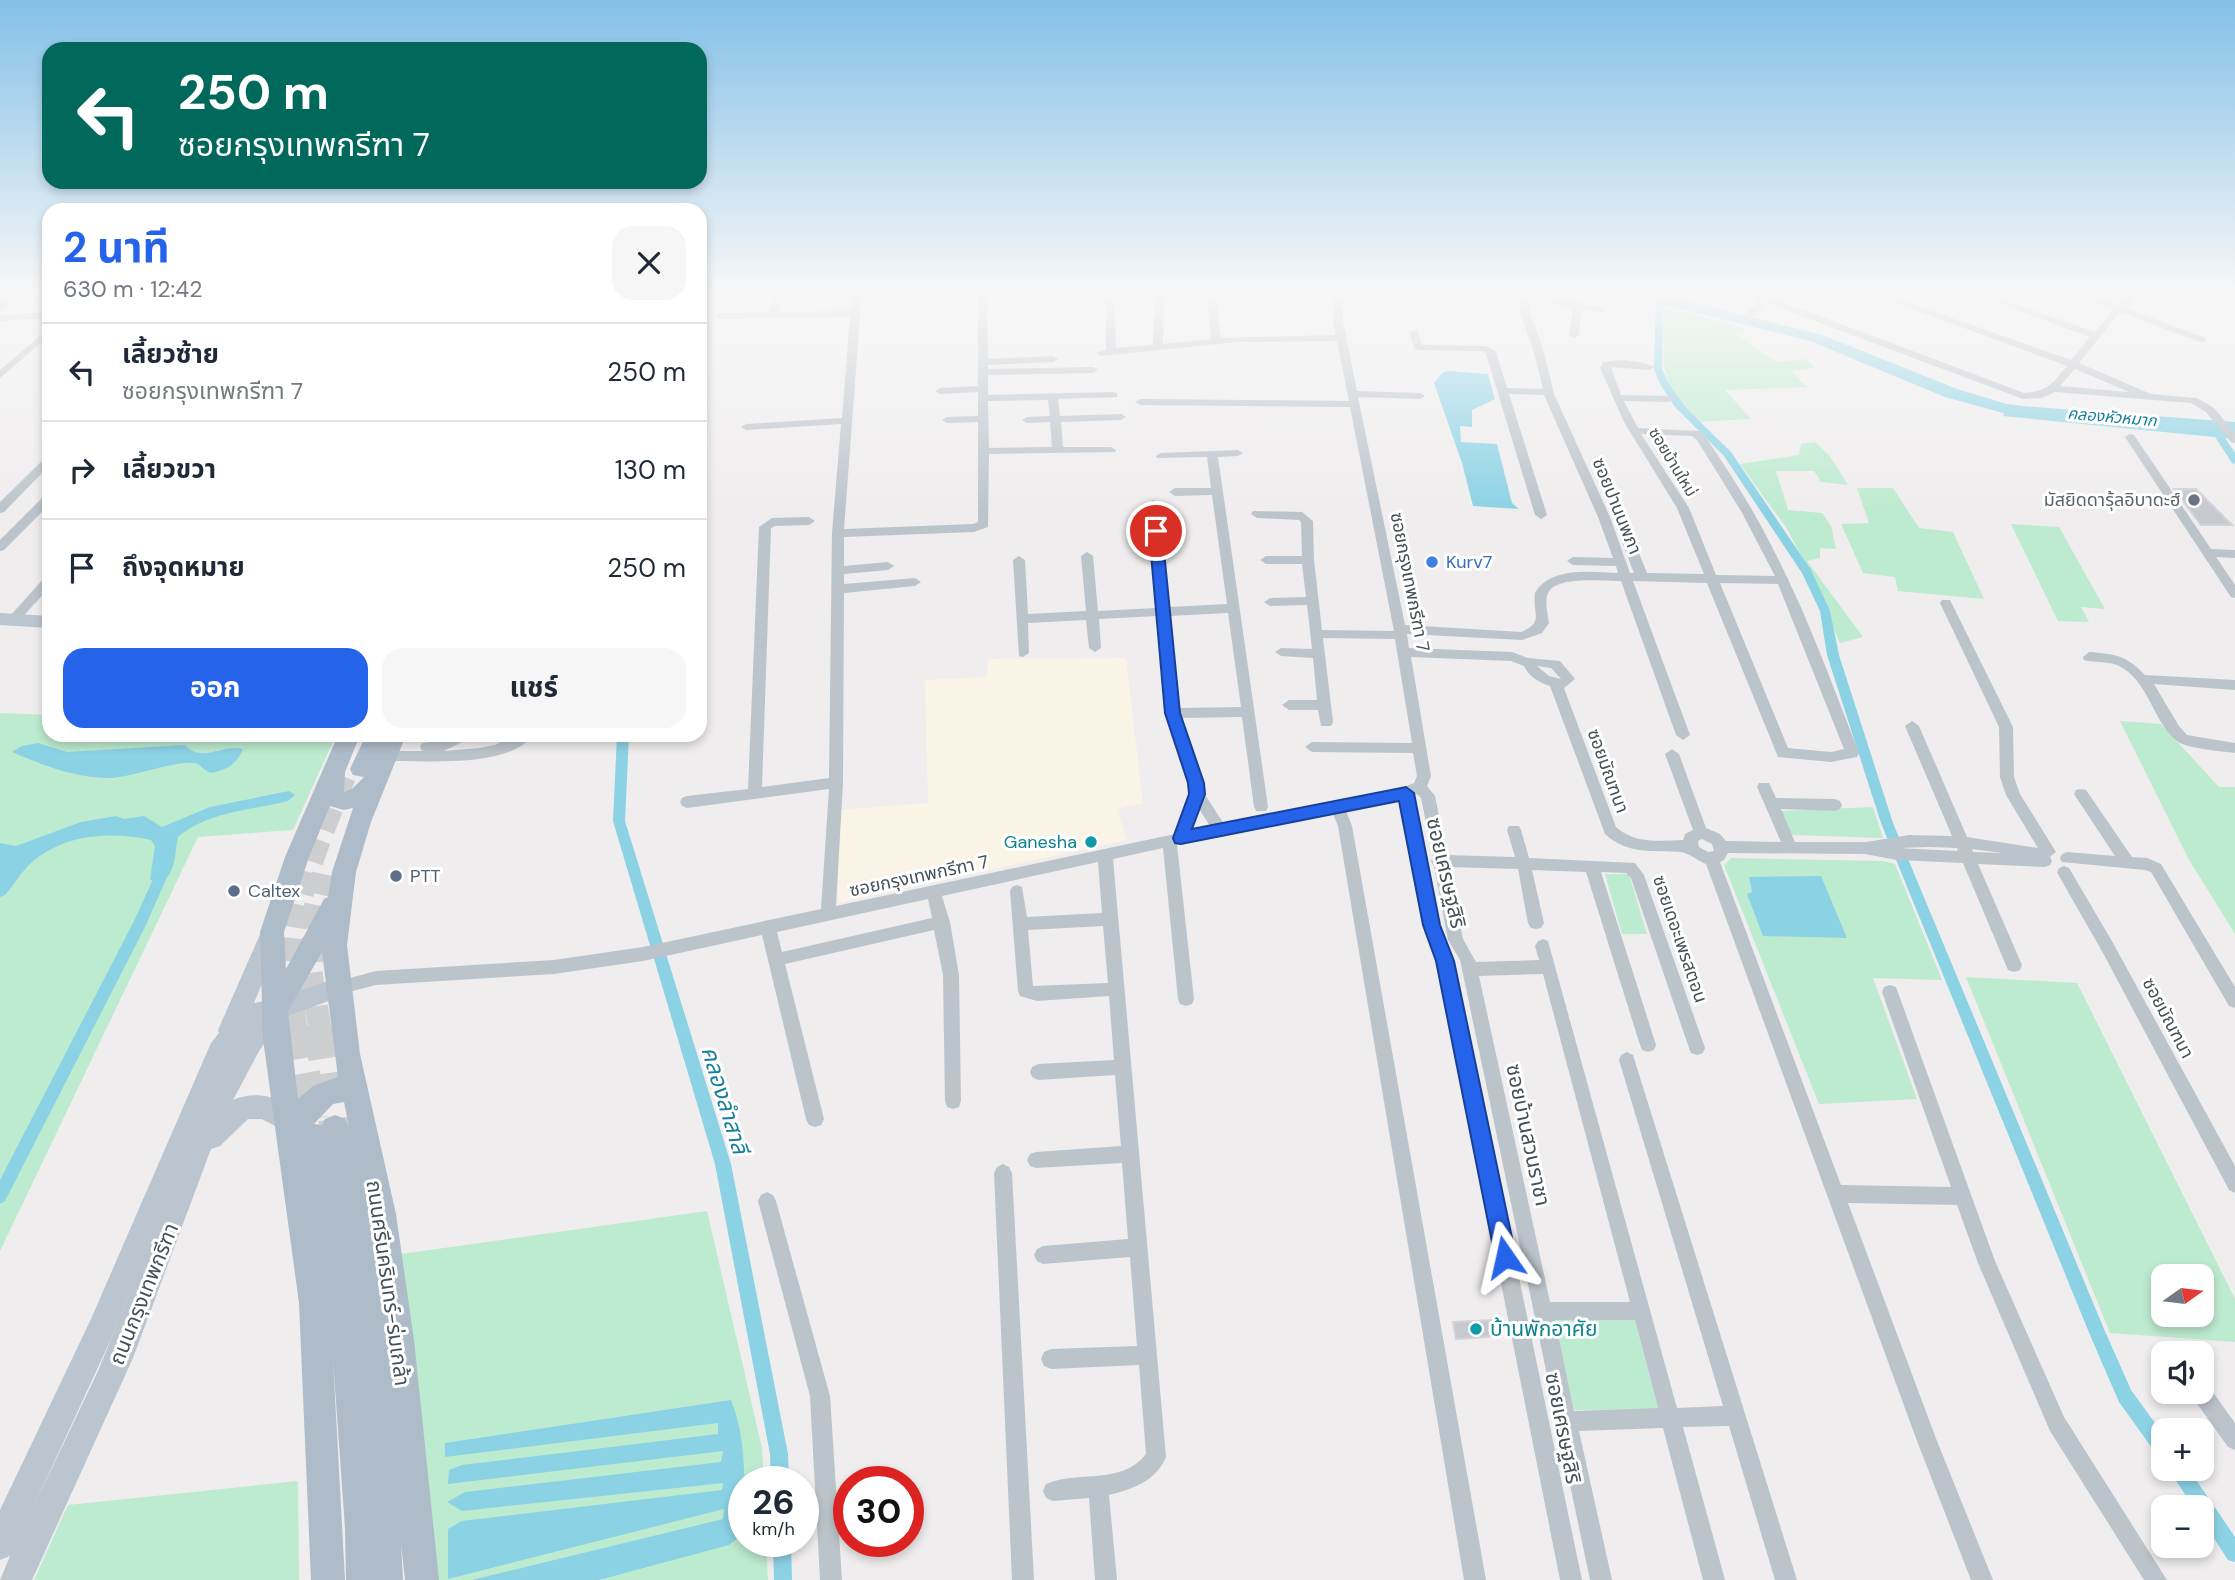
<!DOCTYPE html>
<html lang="th">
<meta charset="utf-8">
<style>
:root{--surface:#fff;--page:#f6f6f7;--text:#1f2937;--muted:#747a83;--line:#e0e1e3;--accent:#2563eb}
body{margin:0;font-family:"DM Sans","Noto Sans Thai",sans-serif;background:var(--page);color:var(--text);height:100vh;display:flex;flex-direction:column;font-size:26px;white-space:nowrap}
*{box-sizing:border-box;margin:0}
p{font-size:23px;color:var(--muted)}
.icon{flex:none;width:38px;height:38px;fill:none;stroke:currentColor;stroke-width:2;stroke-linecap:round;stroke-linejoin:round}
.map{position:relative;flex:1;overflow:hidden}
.panel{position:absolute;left:42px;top:203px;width:665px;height:539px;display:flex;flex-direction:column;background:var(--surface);border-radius:21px;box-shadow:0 4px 10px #0003}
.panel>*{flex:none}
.banner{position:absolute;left:42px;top:42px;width:665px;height:147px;border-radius:21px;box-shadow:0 4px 10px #0003;background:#00695c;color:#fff;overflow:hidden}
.needle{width:46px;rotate:76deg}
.buttons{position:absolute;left:2151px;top:1264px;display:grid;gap:14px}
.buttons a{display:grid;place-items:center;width:63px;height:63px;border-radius:14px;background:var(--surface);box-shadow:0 4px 10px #0003;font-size:35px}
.speed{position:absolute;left:728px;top:1466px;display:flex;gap:14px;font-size:35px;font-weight:700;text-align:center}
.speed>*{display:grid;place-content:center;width:91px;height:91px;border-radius:50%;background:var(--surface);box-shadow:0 4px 10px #0003;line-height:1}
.speed small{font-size:18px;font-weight:400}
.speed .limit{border:10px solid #d22;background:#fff;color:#111}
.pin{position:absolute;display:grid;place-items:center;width:60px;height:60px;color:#fff;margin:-30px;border:4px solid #fff;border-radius:50%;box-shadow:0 2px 7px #0007}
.me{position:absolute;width:77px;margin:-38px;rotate:349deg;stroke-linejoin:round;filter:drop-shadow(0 0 5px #0008)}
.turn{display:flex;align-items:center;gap:24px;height:147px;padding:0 21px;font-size:32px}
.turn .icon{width:91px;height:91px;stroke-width:2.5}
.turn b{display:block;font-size:49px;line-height:60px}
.round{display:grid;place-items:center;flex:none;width:74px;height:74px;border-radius:21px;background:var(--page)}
.headline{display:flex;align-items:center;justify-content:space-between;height:119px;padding:0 21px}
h1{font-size:42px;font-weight:700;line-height:52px;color:var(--accent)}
.primary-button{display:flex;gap:14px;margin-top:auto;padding:14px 21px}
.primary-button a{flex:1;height:80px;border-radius:21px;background:var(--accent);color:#fff;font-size:28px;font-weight:700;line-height:80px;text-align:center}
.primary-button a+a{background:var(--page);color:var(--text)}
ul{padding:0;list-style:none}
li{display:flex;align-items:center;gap:21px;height:98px;padding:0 21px;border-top:2px solid var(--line)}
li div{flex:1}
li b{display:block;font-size:26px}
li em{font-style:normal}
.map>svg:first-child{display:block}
</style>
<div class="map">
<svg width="2235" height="1580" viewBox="0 0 2235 1580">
<rect width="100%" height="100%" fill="#efeded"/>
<!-- commercial -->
<path fill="#faf4e6" d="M1126 658 1143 803 1117 809 1127 840 838 903 837 810 928 803 925 680 987 677 988 659Z"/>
<!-- green -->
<path fill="#bdebcf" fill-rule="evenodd" d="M1662 307 1749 329 1733 333 1777 362 1805 359 1816 368 1791 371 1807 387 1725 390 1751 419 1697 422 1670 387 1664 366Z
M1815 442 1829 455 1848 485 1821 482 1814 471H1776L1788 510 1822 513 1831 526 1836 549 1820 548V558L1807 561 1863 637 1840 643 1806 565 1786 527 1740 464 1799 455 1801 444Z
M1857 488H1893L1919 528 1953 532 1984 599 1898 591 1895 577 1863 573 1841 524 1869 523Z
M2011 524 2059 527 2105 609 2081 607 2089 622 2058 621Z
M0 713 49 715V735H336L293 830 198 837 0 1251Z
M2120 721 2161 724 2219 787H2235V934L2188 858Z
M1873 807 1883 838 1792 835 1780 811Z
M1731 858 1883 861 1895 864 1942 980 1873 978 1917 1099 1819 1104 1724 865Z
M1605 874H1629L1647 934H1622Z
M1966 977 2077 983 2235 1299V1342L2110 1333ZM2163 1276H2202V1314H2163Z
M707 1211 762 1448 764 1482H744V1542H766L768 1580H434L401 1254Z
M1554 1320H1635L1658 1409 1574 1410Z
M298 1481 299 1580H34L68 1505Z"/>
<!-- water -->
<path fill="#8cd2e5" d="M1448 371 1488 374 1495 399 1472 410V427L1460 426 1461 442 1497 444 1512 503 1519 509 1473 506 1462 463 1434 383 1442 373Z
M2008 405 2235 422V439L2003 416Z
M38 743 67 752 185 745C203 764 222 743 243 749 237 764 227 770 211 773 205 771 202 767 198 764 184 758 132 777 112 778 78 779 42 765 12 752L22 746Z
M289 791 295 795 288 801C252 810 207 812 178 837 174 854 177 887 150 880L155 846 151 840C109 831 62 834 29 865 20 874 13 886 5 895L0 897V843L16 846 81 822 116 816 124 819 144 816 162 827 210 807Z
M1821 876 1847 938 1763 936 1747 894 1752 892 1749 877Z
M731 1400C748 1443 744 1488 744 1533L729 1545 599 1580H472L723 1519 724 1509 448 1579V1529L462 1521 722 1490 723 1483 462 1511 447 1502 465 1492 721 1462 723 1451 448 1484 449 1470 462 1465 718 1434V1423L445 1457V1443Z"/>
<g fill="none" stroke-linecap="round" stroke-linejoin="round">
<!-- canal -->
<path fill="#8cd2e5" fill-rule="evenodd" d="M1656 297 1663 299 1662 369 1669 384 1687 409 1731 452 1811 570 1830 611 1839 655 1893 823 2104 1329 2131 1390 2163 1434V1458L2157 1455 2119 1402 2090 1335 1881 823 1827 655 1820 611 1802 573 1724 456 1675 407 1660 384 1654 369Z
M2213 423 2216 424 2235 453V464L2232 463 2208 426Z
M617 735H629L625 821 731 1164 788 1454 789 1482H771L770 1454 715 1164 613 821Z
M165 863 170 864 171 868 145 927 5 1201 0 1204V1180L134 921 160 864Z
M2168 1468H2188L2235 1537V1562L2228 1560 2202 1520V1507H2193Z
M773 1542H791L792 1580H774Z"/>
<!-- river -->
<path fill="#8cd2e5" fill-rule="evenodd" d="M1623 291H1647L1822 335 1957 389 2007 404 2042 409 2045 413 2036 418 2007 414 1945 397 1810 341 1649 301 1626 294Z"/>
</g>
<!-- building -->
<path fill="#c7c9cf" stroke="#d1d3d8" stroke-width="2" d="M2174 489H2196L2232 525H2201Z
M1496 1320 1500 1336 1456 1339 1453 1322Z"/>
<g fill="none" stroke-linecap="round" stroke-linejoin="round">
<!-- primary-tunnel-far1 -->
<path stroke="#cdcecf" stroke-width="23" stroke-dasharray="23 11" stroke-linecap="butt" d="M296 1029C280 926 310 863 347 770
M320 1029 311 973 314 913 323 874"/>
<!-- primary-tunnel -->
<path stroke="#cdcecf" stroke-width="31" stroke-dasharray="31 15" stroke-linecap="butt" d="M296 1028 313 1119
M319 1028 335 1128"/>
<!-- street -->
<path fill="#bcc4cb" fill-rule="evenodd" d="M17 291H28L0 312V304Z
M778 291H787L779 312 851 311 852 296 818 297 813 294 818 291H862L844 529 973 524 978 522V422L947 423 942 420 947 417 978 416V392L940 394 935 391 940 388 978 386V291H987L988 359 1053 356 1058 359 1053 362 988 365V369L1093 367 1098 370 1093 373 988 375V395L1113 392 1117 393V397L1058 399 1060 416 1121 414 1126 417 1121 420 1061 422 1063 447H1111L1116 450 1115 452 989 454 988 527 974 532 844 537V566L888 562 894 566 888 570 844 574V584L915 578 921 582 915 586 844 593 843 783 836 906 1175 834 1190 794 1189 783 1165 713 1157 616 1099 619 1101 648 1095 652 1089 648 1086 620 1028 623 1029 653 1023 657 1019 656 1013 560 1019 556 1025 560 1028 614 1086 611 1081 556 1087 552 1093 556 1098 611 1156 608 1147 504 1153 500 1159 504 1169 607 1227 604 1212 495 1175 496 1169 492 1175 488H1211L1207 457 1157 458 1156 456 1161 453 1238 450 1243 453 1238 456 1218 457 1268 807 1266 811H1256L1254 807 1242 717 1180 718 1203 783 1204 793 1224 824 1394 791 1414 783 1417 776 1413 753 1312 752 1305 747 1312 742 1412 743 1395 639 1323 638 1333 722 1331 726H1321L1318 710H1289L1282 705 1289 700H1317L1313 658 1281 656 1275 652 1281 648 1312 649 1307 605 1270 606 1264 602 1270 598 1306 597 1302 564H1266L1260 560 1266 556H1302L1301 522 1299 520 1257 518 1251 514 1253 511 1302 512 1313 521 1314 560 1322 630 1394 631 1350 407 1140 405 1135 402 1140 399 1349 401 1337 341 1237 342 1101 356 1096 353 1106 350V299L1114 301 1116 348 1153 345 1155 291H1164L1163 344 1211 339 1206 291H1215L1221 338 1336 335 1333 322 1334 291H1343V322L1357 391 1420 393 1425 396 1420 399 1358 397 1405 625 1521 632C1545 622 1532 614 1535 593 1550 566 1592 572 1618 573L1616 566 1573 565 1567 561 1573 557 1613 558 1598 517 1544 395 1509 394 1547 515 1541 519 1535 515 1486 354 1482 351 1415 350 1409 332 1417 330 1422 345 1487 346 1496 352 1507 388 1543 389 1533 349 1519 310 1523 291H1531L1605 308V312L1582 310 1579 335 1574 338 1569 335 1573 308 1531 298 1529 310 1543 349 1554 394 1610 517 1630 573H1634L1612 516 1618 512 1624 516 1647 573 1704 574 1677 508 1624 422 1600 368 1603 362C1618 359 1641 360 1654 367L1649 370 1611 367 1621 395 1669 396 1674 399 1669 402 1624 401 1638 428 1699 431 1705 436C1728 470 1750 504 1769 541 1805 609 1831 681 1859 753L1857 757 1831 762 1778 757 1707 583 1633 581 1690 735 1683 740 1676 735 1621 581C1605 581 1561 576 1550 590 1543 598 1548 614 1549 623L1542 633 1522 640 1407 634 1409 648 1512 652 1528 658 1560 661 1575 679 1564 688 1616 827C1635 844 1659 841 1683 840L1685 834 1693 830 1665 754 1672 749 1679 754 1706 828 1720 834 1726 841 1781 842 1757 787 1759 783H1769L1776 798 1835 799 1840 801 1842 805 1840 809 1835 811 1781 809 1795 842H1866L1909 835 1952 836 1905 726 1912 721 1919 726 1967 837 2038 848 2006 795 2000 777 1999 727 1940 603 1942 600H1950L2013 727 2014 777 2020 794 2056 852 2050 857 2052 861 2050 865 2045 867 1978 864 2022 965 2020 970 2014 972 2008 970 1963 863 1897 860 1865 854 1728 853 1724 860 1720 862 1841 1185 1951 1187 1882 992 1884 987 1890 985 1896 987 1995 1261 2064 1417 2167 1580H2144L2050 1431 1978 1263 1957 1205 1848 1203 1937 1441 1993 1580H1971L1917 1441 1706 864C1698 861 1689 853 1681 852 1653 850 1628 855 1605 834L1550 686C1540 683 1528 676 1524 666L1511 661 1411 657 1431 776 1427 786 1435 796 1447 855 1515 857 1507 830 1509 826H1519L1521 830 1529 858 1635 863 1644 875 1705 1048 1703 1053 1697 1055 1691 1053 1689 1048 1631 878 1626 873 1601 872 1656 1045 1654 1050 1648 1052 1642 1050 1640 1045 1586 872 1532 870 1544 923 1541 928 1536 929 1531 928 1528 923 1518 869 1449 867 1463 939 1476 962 1539 960 1535 946 1538 941 1543 939 1548 941 1677 1408 1723 1406 1619 1060 1621 1055 1627 1052 1633 1055 1797 1580H1775L1729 1426 1683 1427 1725 1580H1703L1663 1428 1579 1431 1612 1580H1590L1460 960 1448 940 1434 866 1431 861 1433 857 1421 798 1417 794 1413 795 1440 925 1453 961 1582 1580H1560L1437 961 1424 925 1400 800 1346 811 1352 826 1486 1580H1464L1338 826 1333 814 1177 845 1194 999 1192 1004 1186 1006 1180 1004 1178 999 1163 848 1113 859 1166 1457C1156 1481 1133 1489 1109 1495L1117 1580H1095L1089 1498 1053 1501 1046 1498 1043 1491 1046 1484C1078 1470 1121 1486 1146 1454L1139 1365 1051 1369 1044 1366 1041 1359 1044 1352 1051 1349 1137 1346 1130 1257 1043 1264 1037 1261 1034 1255 1037 1249 1043 1246 1128 1239 1122 1163 1036 1168 1030 1166 1027 1160 1030 1154 1036 1152 1121 1146 1115 1075 1038 1080 1032 1077 1030 1072 1032 1067 1038 1064 1114 1060 1109 996 1037 1001 1020 996 1018 991 1010 891 1012 887 1017 885 1022 887 1027 917 1102 913 1098 862 942 896 950 922 959 975 961 1101 959 1107 953 1109 947 1107 945 1101 943 975 934 930 785 964 824 1119 821 1125 815 1127 809 1125 806 1119 762 935 643 961 554 974 376 985 337 995 331 993 329 988 331 983 376 971 554 960 643 947 821 909 829 789 687 808 682 806 680 802 682 798 687 796 748 789 759 527 772 518 809 517 815 521 809 525 775 526 771 528 762 787 829 778 832 533 841 424 746 430 741 427 746 424 842 418 850 317 721 319 716 316 721 313 769 312ZM1048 400 1050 416 1027 417 1022 420 1027 423 1050 422 1052 447 989 448 988 401ZM1641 434 1692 436 1697 440 1741 511 1775 576 1716 575 1689 508ZM1720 583 1778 584 1844 749 1831 752 1788 748ZM1228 613 1241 707 1178 708 1169 616ZM1537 666 1551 668 1561 679 1549 676ZM1199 809 1210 826 1191 830ZM1702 839 1712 844 1714 851 1708 852 1699 847 1698 841ZM1930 847 1957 848 1958 851 1898 848ZM1972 849 2002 853 1973 852ZM928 899 932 918 782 952 777 932ZM1103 926 1108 983 1033 986 1028 930ZM1543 974 1630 1302H1550L1479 976ZM1555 1320H1635L1658 1408 1574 1411Z
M1739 291H1752L1764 295 1769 291H1778L1772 298 2024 393C2048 391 2052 384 2067 366L1863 291H1876L2071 360 2090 337 1965 291H1978L2095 332 2113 310 2068 291H2080L2117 305 2133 291H2141L2140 294 2125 308 2206 338V342H2200L2120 312 2079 363 2151 394 2197 398 2214 408 2235 433V443L2231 442 2206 412 2191 403 2055 392 2041 398 2023 399 1767 303 1751 318H1745V314L1759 300ZM2075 369 2129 392 2060 386Z
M1654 299 1666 302 1668 304 1663 307 1651 304 1649 302Z
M49 312V318L0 321V315Z
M49 328V336L0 378V370Z
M2130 434 2134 435 2211 549 2235 550V558L2216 557 2235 585V598L2231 597 2125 437Z
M49 457V466L4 512 0 513V502L45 458Z
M49 494V505L4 550 0 551V540L45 495Z
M49 576V588L17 623H9L7 620 9 617 45 577Z
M2089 652C2115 654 2126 655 2145 675L2235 680V690L2154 684 2179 726 2187 735 2235 743V753C2221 751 2187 749 2177 741 2153 723 2149 679 2117 665 2107 661 2095 663 2084 660L2083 657Z
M451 735H465L466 737 464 741 444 751 479 748 495 745 516 735H533C508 769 425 760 387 761L380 756 387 751H422L420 747 422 743 440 741Z
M2081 789 2086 790 2132 857 2147 858 2161 864 2235 987V1008L2229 1006 2151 872 2145 870 2062 862 2060 858 2062 854 2067 852 2115 856 2074 794 2076 790Z
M2064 866 2069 868 2113 943 2235 1166V1193L2229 1190 2103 953 2059 876 2057 872 2059 868Z
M1003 1164 1009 1167 1012 1173 1034 1580H1012L994 1173 997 1167Z
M767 1192 773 1195 776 1201 830 1396 842 1580H820L810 1396 758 1201 761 1195Z
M2202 1382 2207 1384 2235 1423V1450L2228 1447 2193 1398 2190 1391H2202Z"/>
<!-- secondary -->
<path fill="#bbc5d0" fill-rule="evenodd" d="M0 613 49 616V628L0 625Z
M272 922 280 925 283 932 254 1003 274 999 337 978 345 981 349 988 345 995 282 1018 259 1051 233 1100C255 1090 288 1096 299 1120L295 1129 286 1132 262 1119H248L220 1146 211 1149 133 1358 32 1580H0L10 1556 0 1560V1510L91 1319 211 1043 219 1033 218 1030 261 932 264 925ZM142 1264 98 1371 33 1508 111 1339Z"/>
<!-- primary -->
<path fill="#aebcca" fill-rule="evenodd" d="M338 735H360L345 772 344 792 352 789 364 777 353 775 350 769 366 735H406L371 822 356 872 347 945 360 1054 396 1214 414 1340 439 1580H405L401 1544 403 1580H346L345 1528 333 1360 345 1580H311L299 1303 263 1039 260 932 285 857ZM330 806 344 810 353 808 332 872 328 897 324 899 286 969 284 932 309 857ZM322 952 338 1077 313 1086 298 1099 288 1011ZM344 1102 349 1127 345 1119 335 1115 325 1119 322 1125 314 1124 333 1104Z"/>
</g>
<!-- sky -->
<linearGradient id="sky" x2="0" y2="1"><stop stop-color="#83c0e7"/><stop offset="0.57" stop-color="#f8f7f7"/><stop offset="1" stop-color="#f8f7f7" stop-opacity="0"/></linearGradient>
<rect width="2235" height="512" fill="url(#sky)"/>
<!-- route -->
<path fill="#2563eb" stroke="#184099" stroke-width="2" d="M1156 527 1162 531 1180 713 1204 783 1205 794 1192 829 1406 787 1414 793 1440 925 1454 961 1516 1257 1513 1264 1505 1267 1498 1264 1495 1257 1436 961 1423 925 1399 801 1181 844 1175 843 1173 838 1189 794 1188 783 1165 713 1149 531Z"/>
<!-- markers -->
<circle fill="#6b7280" stroke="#fff" stroke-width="2.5" cx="2194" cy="500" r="7"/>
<circle fill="#3f7fe0" stroke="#fff" stroke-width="2.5" cx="1432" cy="562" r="7"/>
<g fill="#0f9aa8" stroke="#fff" stroke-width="2.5">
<circle cx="1091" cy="842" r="7"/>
<circle cx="1476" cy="1329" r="7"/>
</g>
<g fill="#5c6f8a" stroke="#fff" stroke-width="2.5">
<circle cx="396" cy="876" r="7"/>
<circle cx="234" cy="891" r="7"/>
</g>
<g text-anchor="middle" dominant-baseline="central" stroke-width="6" stroke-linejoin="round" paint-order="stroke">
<!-- far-water labels -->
<g font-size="16" font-style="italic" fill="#157f9d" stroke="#fff">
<text transform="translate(2112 417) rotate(5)">คลองหัวหมาก</text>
</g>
<!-- far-street labels -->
<g font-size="16" fill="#465059" stroke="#fff">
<text transform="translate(1673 462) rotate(59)">ซอยบ้านใหม่</text>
</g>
<!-- worship labels -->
<g font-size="18" fill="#5b616d" stroke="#fff" text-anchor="end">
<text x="2180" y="500">มัสยิดดารุ้ลอิบาดะฮ์</text>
</g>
<!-- street labels -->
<g font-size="18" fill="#465059" stroke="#fff">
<text transform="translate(1617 506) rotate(68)">ซอยปานนพภา</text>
<text transform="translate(1410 582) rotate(79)">ซอยกรุงเทพกรีฑา 7</text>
<text transform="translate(1608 771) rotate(70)">ซอยมัณฑนา</text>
<text transform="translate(919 876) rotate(-12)">ซอยกรุงเทพกรีฑา 7</text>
<text transform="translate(1680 939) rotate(71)">ซอยเดอะเพรสตอน</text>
<text transform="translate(2168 1018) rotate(62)">ซอยมัณฑนา</text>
</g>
<!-- shop labels -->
<g font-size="18" fill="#366cbe" stroke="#fff" text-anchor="start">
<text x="1446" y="562">Kurv7</text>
</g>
<!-- culture labels -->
<g font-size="18" fill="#0d838f" stroke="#fff" text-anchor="end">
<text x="1077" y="842">Ganesha</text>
</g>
<!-- service labels -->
<g font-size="18" fill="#4e5e75" stroke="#fff" text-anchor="start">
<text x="410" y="876">PTT</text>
<text x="248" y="891">Caltex</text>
</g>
<!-- near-street labels -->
<g font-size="21" fill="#465059" stroke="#fff">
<text transform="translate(1446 873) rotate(77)">ซอยเศรษฐสิริ</text>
<text transform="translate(1528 1135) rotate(78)">ซอยบ้านสวนราชา</text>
<text transform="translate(388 1283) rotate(82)">ถนนศรีนครินทร์-ร่มเกล้า</text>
<text transform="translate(144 1294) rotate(-68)">ถนนกรุงเทพกรีฑา</text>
<text transform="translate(1563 1428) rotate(79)">ซอยเศรษฐสิริ</text>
</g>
<!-- near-culture labels -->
<g font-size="21" fill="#0d838f" stroke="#fff" text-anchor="start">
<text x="1490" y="1329">บ้านพักอาศัย</text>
</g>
<!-- near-water labels -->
<g font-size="23" font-style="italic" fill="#157f9d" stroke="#fff">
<text transform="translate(725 1100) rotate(73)">คลองลำสาลี</text>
</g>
</g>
</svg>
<div class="buttons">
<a><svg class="needle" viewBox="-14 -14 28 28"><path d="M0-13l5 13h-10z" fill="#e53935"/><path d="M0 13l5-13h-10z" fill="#747a83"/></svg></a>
<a><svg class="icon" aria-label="sound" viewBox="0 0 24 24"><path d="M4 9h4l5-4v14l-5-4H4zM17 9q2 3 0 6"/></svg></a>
<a>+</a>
<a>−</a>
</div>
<div class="speed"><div>26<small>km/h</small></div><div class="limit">30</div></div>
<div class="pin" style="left:1156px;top:531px;background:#d93025"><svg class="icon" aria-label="arrive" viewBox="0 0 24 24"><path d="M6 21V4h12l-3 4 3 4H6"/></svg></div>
<svg class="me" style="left:1505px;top:1257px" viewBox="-20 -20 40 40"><path d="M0-17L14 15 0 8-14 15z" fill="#2563eb" stroke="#fff" stroke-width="4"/></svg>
<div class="banner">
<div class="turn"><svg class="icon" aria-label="left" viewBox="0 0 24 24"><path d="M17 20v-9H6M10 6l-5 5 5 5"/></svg><div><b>250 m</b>ซอยกรุงเทพกรีฑา 7</div></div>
</div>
<section class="panel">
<div class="headline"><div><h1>2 นาที</h1><p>630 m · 12:42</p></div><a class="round"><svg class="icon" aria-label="close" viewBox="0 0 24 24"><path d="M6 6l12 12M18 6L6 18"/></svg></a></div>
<ul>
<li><svg class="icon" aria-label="left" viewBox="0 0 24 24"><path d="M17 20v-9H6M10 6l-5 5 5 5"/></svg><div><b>เลี้ยวซ้าย</b><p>ซอยกรุงเทพกรีฑา 7</p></div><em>250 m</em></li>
<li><svg class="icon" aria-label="right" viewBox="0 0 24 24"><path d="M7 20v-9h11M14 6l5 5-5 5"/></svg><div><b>เลี้ยวขวา</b></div><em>130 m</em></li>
<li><svg class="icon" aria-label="arrive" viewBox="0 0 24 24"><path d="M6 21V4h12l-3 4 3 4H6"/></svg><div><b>ถึงจุดหมาย</b></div><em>250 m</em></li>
</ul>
<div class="primary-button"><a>ออก</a><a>แชร์</a></div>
</section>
</div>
